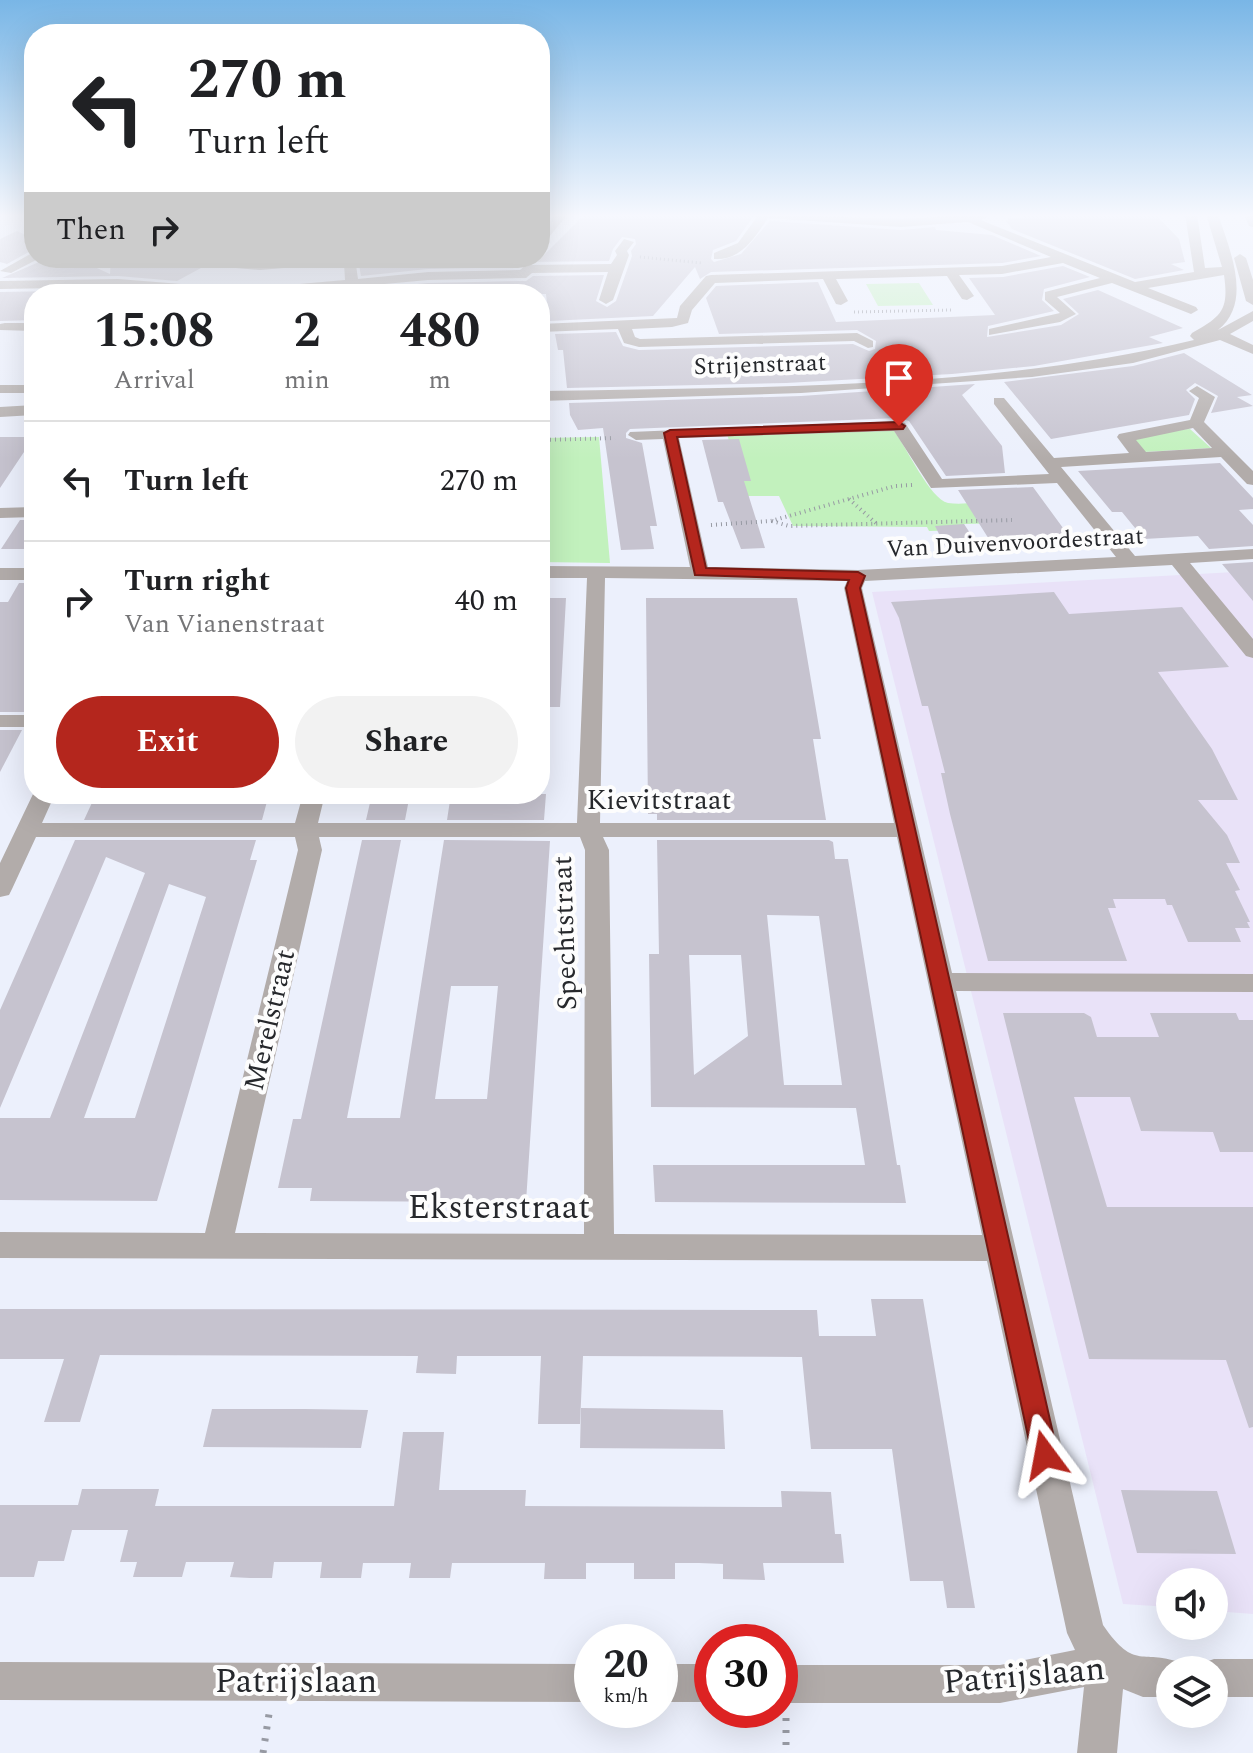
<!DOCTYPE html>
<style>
:root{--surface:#fff;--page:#f2f2f2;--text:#202124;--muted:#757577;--line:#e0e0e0;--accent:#b4261d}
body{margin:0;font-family:Spectral,serif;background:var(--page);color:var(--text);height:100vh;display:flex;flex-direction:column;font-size:30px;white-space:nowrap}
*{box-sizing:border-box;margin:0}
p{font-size:26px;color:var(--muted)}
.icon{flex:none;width:44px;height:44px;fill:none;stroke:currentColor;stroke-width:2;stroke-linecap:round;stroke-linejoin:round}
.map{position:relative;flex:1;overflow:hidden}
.sheet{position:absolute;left:24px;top:284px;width:526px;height:520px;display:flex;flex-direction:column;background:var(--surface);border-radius:32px;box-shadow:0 8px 32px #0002}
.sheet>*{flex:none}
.guide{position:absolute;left:24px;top:24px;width:526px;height:244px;border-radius:32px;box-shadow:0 8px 32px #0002;background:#fff;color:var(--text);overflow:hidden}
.controls{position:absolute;left:1156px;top:1568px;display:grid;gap:16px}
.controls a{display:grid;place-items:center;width:72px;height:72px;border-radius:50%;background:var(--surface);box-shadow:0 8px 32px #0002;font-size:40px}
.speed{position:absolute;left:574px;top:1624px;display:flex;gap:16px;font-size:40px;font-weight:700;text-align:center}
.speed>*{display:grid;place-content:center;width:104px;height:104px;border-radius:50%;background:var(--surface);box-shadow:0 8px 32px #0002;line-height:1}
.speed small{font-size:20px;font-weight:400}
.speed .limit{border:12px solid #d22;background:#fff;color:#111}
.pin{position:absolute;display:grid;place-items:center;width:68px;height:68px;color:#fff;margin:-82px -34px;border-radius:50% 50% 50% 0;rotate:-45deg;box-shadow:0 0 8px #0007}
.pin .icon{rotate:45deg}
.me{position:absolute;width:88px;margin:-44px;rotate:347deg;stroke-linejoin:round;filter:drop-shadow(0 0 6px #0008)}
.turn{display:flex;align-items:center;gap:28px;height:168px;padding:0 32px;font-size:36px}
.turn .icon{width:104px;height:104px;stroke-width:2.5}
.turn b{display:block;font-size:56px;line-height:68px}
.then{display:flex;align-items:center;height:76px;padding:0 32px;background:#0003;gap:16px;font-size:30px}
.eta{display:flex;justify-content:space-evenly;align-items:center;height:136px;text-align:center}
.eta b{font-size:48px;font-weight:700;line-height:56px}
.cta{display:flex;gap:16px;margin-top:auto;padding:16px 32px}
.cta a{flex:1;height:92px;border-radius:48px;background:var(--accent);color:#fff;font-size:32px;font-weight:700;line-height:92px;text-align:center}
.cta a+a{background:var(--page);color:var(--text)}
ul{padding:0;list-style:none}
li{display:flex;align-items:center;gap:24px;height:120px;padding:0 32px;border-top:2px solid var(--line)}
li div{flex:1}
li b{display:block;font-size:30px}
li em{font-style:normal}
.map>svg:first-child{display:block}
</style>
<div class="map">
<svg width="1253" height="1753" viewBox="0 0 1253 1753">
<rect width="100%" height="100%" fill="#ecf0fc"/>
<!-- industrial -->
<path fill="#e9e2f8" d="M1253 571V1614L1214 1611V1582H1170V1607L1123 1604 872 592Z"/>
<!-- green -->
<path fill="#c2f1bd" d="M919 283 933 305 878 306 866 284Z
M1190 429 1211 448 1144 452 1134 438 1163 431Z
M883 430 894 431C907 448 930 499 948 503 962 505 980 502 994 501L1006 523 964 524 966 530 929 531 927 527 793 526 779 496H745L727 434Z
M599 437 610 563 540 562 541 438Z"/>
<!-- building -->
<path fill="#c6c3cf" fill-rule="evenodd" d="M585 214H755L736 241 713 250 711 259 714 262 741 254 770 221 901 230 935 227 936 230 992 235 1041 256 1002 263 711 272 700 279 695 267 653 316 549 321 546 294H468V288L362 289 428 283 526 281 533 276 604 275 596 301 607 307 616 301 632 256 631 251 636 244 635 239 622 237 613 249 609 261 526 262 519 267 428 269 361 276 359 265 372 258H541Z
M1058 214H1155L1179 239 1185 262 1171 264 1184 270 1135 279 1012 229 1006 221H1009L1007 218H1025L1023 216Z
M17 231 34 239V249L7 264 0 262V239Z
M41 258H75L110 274 111 258H194L193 264 201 268 177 281 118 276 2 278 39 262Z
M1063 266 1090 277 1044 289 1042 300 1054 311 988 326 987 337 1061 325 1079 314 1063 299 1098 290 1183 328 1149 337 1163 343 1034 366 952 374 786 383 567 388 563 350H558L555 334 616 332 623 346 639 350 853 344 869 351 875 349 876 341 857 330 719 334 706 298 716 286 818 282 836 322 995 315 969 278 1003 277Z
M118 290 154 293 34 294V320L0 321V292Z
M1184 353 1252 395 1237 397 1253 406 1211 413 1218 396 1195 383 1186 390 1195 399 1189 415 1051 439 1004 382 1133 366Z
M975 384 962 395 1002 446 1005 473 946 476 909 421 899 418 630 429 626 433V438L642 443 657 526H650L654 549 621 550 603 428 578 430 570 415 569 403 801 396Z
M0 437H34L0 488Z
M739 439 751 481H744L765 548 741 549 723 502H718L702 440Z
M1220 463 1253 498V509L1239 510 1253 525V546L1209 549 1198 536 1144 539 1122 512H1112L1078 471Z
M1033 487 1074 543 992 544 958 490Z
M20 520H34V549H1Z
M964 524 980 548 947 550 935 526Z
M1253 562V601L1222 564Z
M19 583H34V708L32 712H0V602H8Z
M1054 592 1069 614 1182 607 1229 667 1158 672 1212 749 1238 800H1198L1227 835 1240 863H1226L1240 890 1235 891 1250 922H1247L1250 928H1235L1241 942H1188L1172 905H1167L1165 899H1113L1116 908H1108L1127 961H988L950 814 941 773H945L928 706H922L899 618 891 602Z
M540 598H566L560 707H540Z
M646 598H797L821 739H813L826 820H657V814H648Z
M0 730H22L0 772Z
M96 794H269L262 820H84Z
M372 794H410L405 820H366Z
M451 794H546L544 820H447Z
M75 840H256L250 860H257L157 1201 0 1200V1118H50L145 873 106 857 0 1108V1010ZM169 884 206 897 135 1118H84Z
M362 840H401L347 1118H400L444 840 550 841 526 1202 310 1201 312 1188H278L293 1119H301ZM451 986H498L487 1099H435Z
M657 840H829L833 842 835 859H848L897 1165H900L906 1203 655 1202 653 1165H865L856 1108 651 1107 649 954H659ZM767 915 819 916 842 1085H784ZM689 955H741L748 1036 694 1075Z
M1003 1013H1084L1091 1017 1097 1037H1159L1150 1013H1236L1239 1020H1253V1152H1220L1213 1132 1141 1131 1130 1097H1074L1107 1207H1253V1427L1249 1428 1226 1360 1089 1359Z
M871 1299H923L975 1608H947L943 1581H910L892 1449H811L802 1357 583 1356 580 1424H538L541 1356H457L456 1374 416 1373 418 1356 100 1355 80 1422H44L64 1359H0V1309L817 1310 819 1336H876Z
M581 1408 723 1410 725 1449 580 1448Z
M212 1409H305L368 1410 361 1448 203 1447Z
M403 1432H444L439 1490H526L525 1506 782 1507 781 1491 831 1492 835 1534H841L844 1563H763L765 1580 723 1579V1564L699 1563H675V1579H634V1563H586V1579H544L545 1563H452L450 1578H409L411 1563H363L361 1578H320L322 1562H274L272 1578H250L230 1577 234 1562H186L182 1577H133L137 1562H120L128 1530H72L64 1561H38L34 1577H0V1505H78L82 1489H159L155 1506H394Z
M1121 1490 1217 1491 1236 1554 1137 1553Z"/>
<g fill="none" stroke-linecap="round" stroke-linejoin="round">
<!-- path-far2 -->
<path stroke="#979aa3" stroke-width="3" stroke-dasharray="1 3" stroke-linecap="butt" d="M640 257 702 263
M854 312 952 310"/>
<!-- path-far1 -->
<path stroke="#979aa3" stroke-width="4" stroke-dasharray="1 4" stroke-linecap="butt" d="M540 440 615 438
M34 455 28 465H34
M849 499 878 525
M772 521 789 526 1012 520
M711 525 771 521 895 486 912 485"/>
<!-- path -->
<path stroke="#979aa3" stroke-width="7" stroke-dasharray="3 9" stroke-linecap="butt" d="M786 1718V1753
M263 1753 269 1714"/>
<!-- minor -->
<path fill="#b2acaa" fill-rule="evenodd" d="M556 214H568L544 243 540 244V232Z
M759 214 901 219 986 214V218L981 220 983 221 1135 282 1194 272 1185 214H1197L1205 268 1222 267 1206 214H1218C1230 251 1253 302 1218 330L1253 311V321L1230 334 1253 345V354L1220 340 1133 363 1032 377 801 393 540 401V391C754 387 986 390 1194 340L1190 336 1192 333C1222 316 1229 310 1224 275L1148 288 1196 307 1198 310 1191 314 1112 283 1057 297 1076 314 1060 322 989 335V329L1060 313 1045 300V292L1100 278 1063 263 1002 274 959 275 974 296 967 300 962 299 947 276 836 279 848 301 841 305 836 304 823 279 715 283 692 310 688 323 672 327 632 329 635 337 640 339 857 333 873 341V347L868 348 854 341 639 347 624 343 618 329 540 332V324L677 318 680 306 706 276 711 275 1002 266 1051 257 968 222 901 227 768 218C755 237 741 261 714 259V253L738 243Z
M1244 214H1253V227L1249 226Z
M624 239 634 242 627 251 629 255 613 300 606 304 599 300 608 272 532 273 526 278 428 280 276 294H207L118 287 0 289V281L118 279 244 289 345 280 344 263 260 270 201 265 195 261 198 258 260 262 355 258 358 279 428 272 520 270 526 265 611 264 617 255 615 251Z
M34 252V258L38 259 11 273 0 271Z
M1240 254 1246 258 1253 280V305L1246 301 1234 258Z
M5 323H34V331L0 330V324Z
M0 385H34V393H0Z
M1197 386 1215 397 1204 422 1253 471V485L1247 484 1221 457 1061 467 1135 556 1253 549V559L1190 563 1253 639V658L1246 656 1172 565 865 581 862 588 952 973 1253 974V992L956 991 1103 1625C1136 1673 1142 1647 1184 1664L1186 1670H1170V1697H1143L1123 1689 1117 1753H1077L1084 1687 1000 1703H780V1665H1000L1075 1650 1067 1633 987 1261 0 1258V1232L205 1233 298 850 295 837H36L12 889 9 895 0 897V863L34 792 55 794 42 823H295L303 794H325L318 823H577L587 578H540V566L690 567 663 439 636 440 628 435 630 432 899 421 905 423 942 479 1049 474 994 404V398H1004L1054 458 1129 453 1117 437 1119 434 1190 420 1199 398 1189 391ZM1193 428 1212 448 1146 452 1136 440ZM894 431 931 488 1057 483 1116 557 858 570 708 567 679 438ZM605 578 847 581 844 588 894 823H600ZM319 837H580L585 850 584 1234 235 1233 322 850ZM603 837H897L982 1235 614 1234 609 850Z
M34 405V415L0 417V407Z
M34 507V517L0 518V508Z
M0 568H34V580H0Z
M0 715H34V727H0Z
M1214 1659H1253V1697H1214V1670H1198L1200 1664Z
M0 1662 592 1664V1702L0 1700Z
M660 1664H712V1702H660Z"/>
</g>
<!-- sky -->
<linearGradient id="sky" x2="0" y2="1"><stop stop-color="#79b6e6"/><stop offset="0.47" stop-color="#f6f8fe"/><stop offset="1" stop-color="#f6f8fe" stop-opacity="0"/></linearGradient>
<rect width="1253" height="459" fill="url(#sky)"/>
<!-- route -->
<path fill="#b4261d" stroke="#751913" stroke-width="2" d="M899 422 905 426 903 429 677 437 706 568 858 572 865 576 860 588 1058 1455 1055 1464 1045 1468 1036 1464 1032 1455 846 588 849 580 695 575 664 433 670 430Z"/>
<g text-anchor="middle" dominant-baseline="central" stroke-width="8" stroke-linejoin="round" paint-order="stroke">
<!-- far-street labels -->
<g font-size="24" fill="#26282c" stroke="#fdfdfd">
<text transform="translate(760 365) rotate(-2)">Strijenstraat</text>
<text transform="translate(1015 543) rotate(-3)">Van Duivenvoordestraat</text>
</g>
<!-- street labels -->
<g font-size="28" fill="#26282c" stroke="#fdfdfd">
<text x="659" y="800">Kievitstraat</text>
<text transform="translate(565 933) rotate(-92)">Spechtstraat</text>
<text transform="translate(270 1020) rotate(-77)">Merelstraat</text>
</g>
<!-- near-street labels -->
<g font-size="34" fill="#26282c" stroke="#fdfdfd">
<text x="499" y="1208">Eksterstraat</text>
<text transform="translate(1024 1676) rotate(-5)">Patrijslaan</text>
<text x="296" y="1682">Patrijslaan</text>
</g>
</g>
</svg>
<div class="controls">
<a><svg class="icon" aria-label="sound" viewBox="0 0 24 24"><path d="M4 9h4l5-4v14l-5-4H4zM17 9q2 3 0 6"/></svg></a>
<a><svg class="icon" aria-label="layers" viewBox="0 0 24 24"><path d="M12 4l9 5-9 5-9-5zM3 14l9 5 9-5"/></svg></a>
</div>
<div class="speed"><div>20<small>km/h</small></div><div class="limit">30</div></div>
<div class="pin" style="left:899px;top:426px;background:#d93025"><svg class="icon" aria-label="arrive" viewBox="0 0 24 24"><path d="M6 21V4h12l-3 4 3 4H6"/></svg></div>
<svg class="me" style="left:1045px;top:1455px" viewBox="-20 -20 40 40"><path d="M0-17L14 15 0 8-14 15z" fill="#b4261d" stroke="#fff" stroke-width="4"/></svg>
<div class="guide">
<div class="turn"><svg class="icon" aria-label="left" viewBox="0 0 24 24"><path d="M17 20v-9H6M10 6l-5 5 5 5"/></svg><div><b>270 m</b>Turn left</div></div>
<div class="then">Then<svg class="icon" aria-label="right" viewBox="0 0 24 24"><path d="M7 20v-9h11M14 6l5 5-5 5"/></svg></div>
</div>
<section class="sheet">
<div class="eta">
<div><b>15:08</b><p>Arrival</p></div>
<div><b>2</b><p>min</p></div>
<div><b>480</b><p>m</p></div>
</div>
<ul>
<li><svg class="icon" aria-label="left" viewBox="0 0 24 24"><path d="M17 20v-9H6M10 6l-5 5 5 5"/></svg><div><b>Turn left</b></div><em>270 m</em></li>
<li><svg class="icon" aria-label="right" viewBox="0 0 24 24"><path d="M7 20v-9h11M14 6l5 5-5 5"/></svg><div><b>Turn right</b><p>Van Vianenstraat</p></div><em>40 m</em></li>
</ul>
<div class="cta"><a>Exit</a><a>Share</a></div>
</section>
</div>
